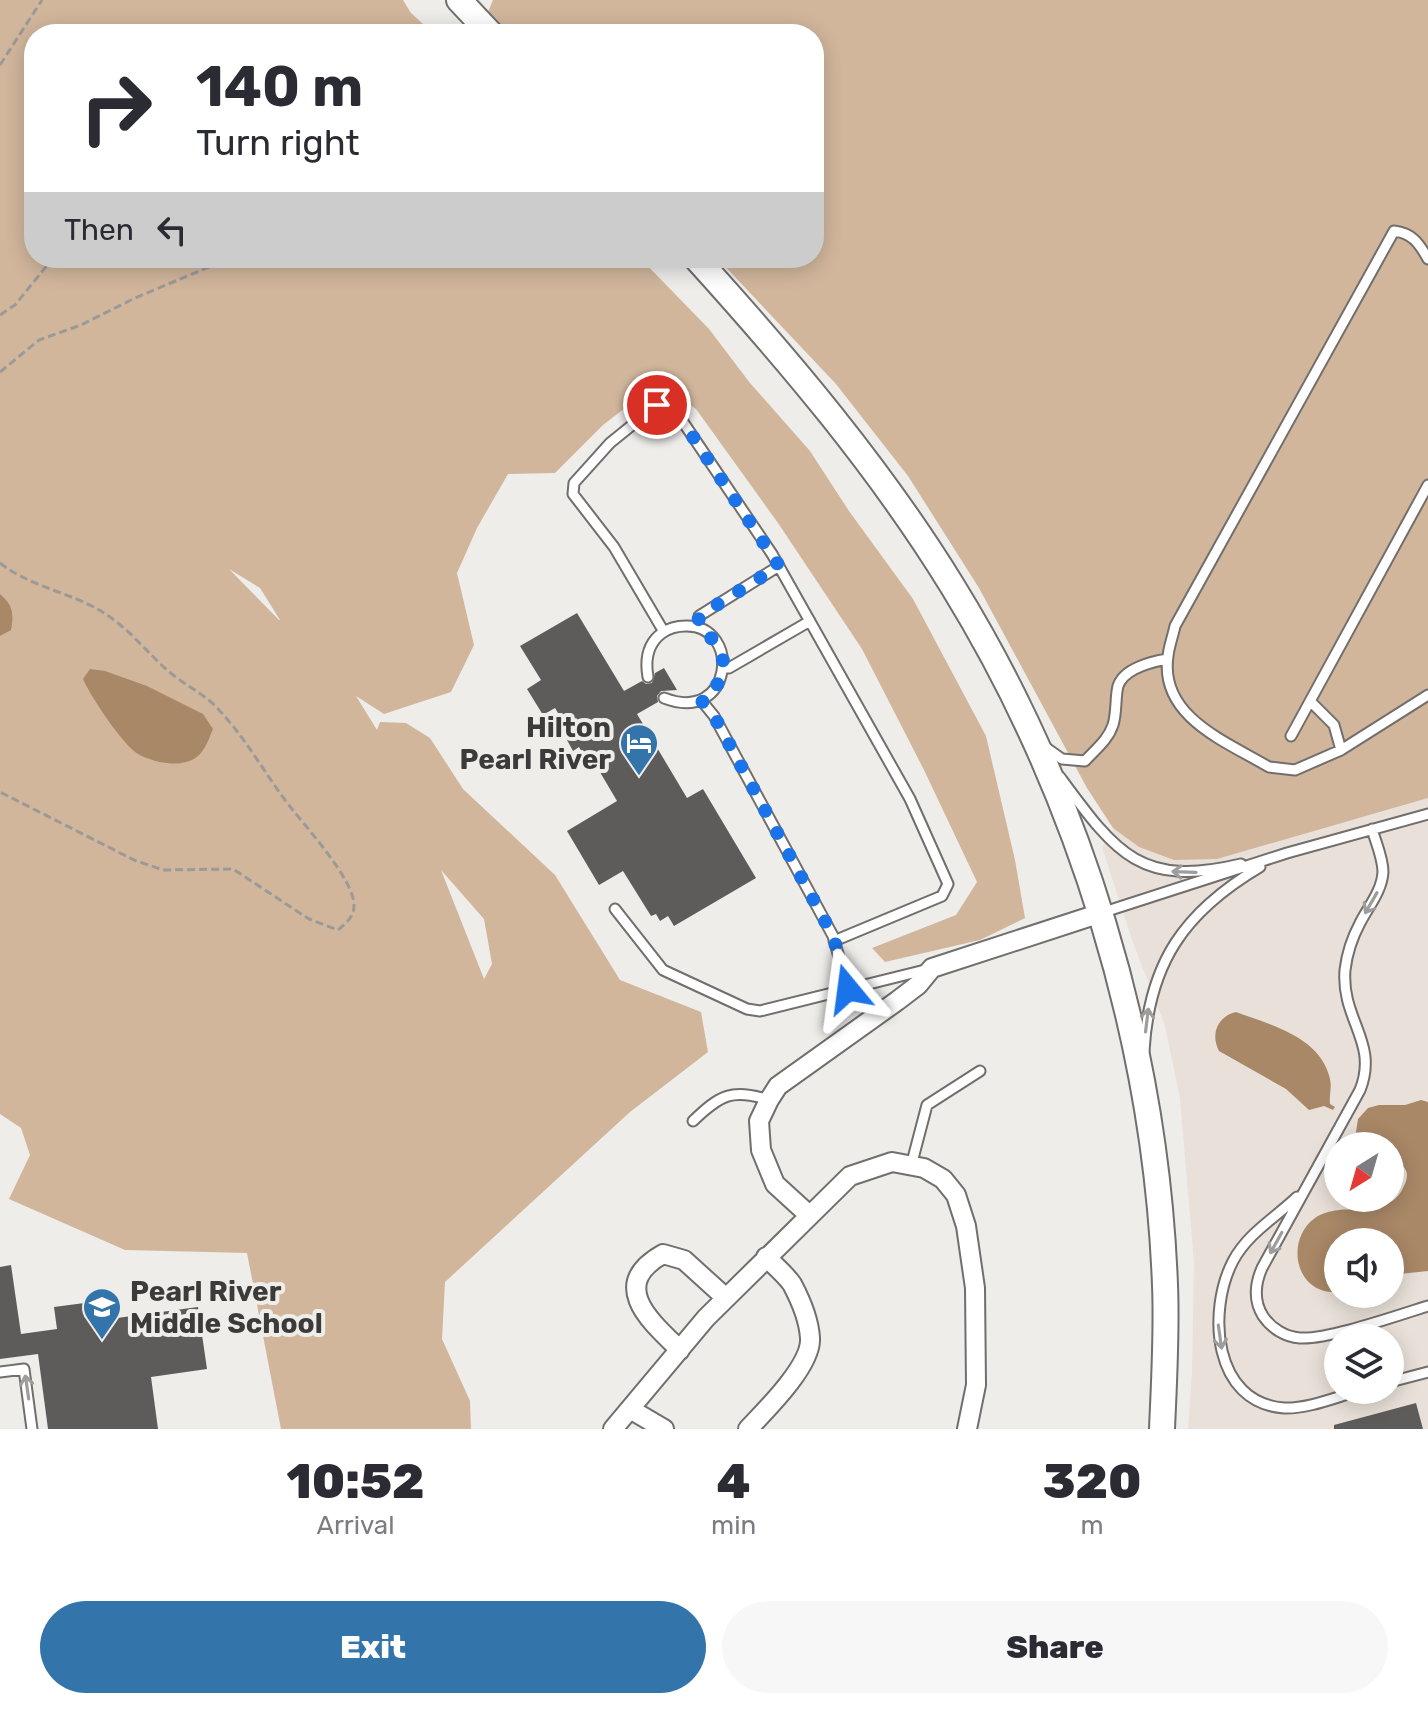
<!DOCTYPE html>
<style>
:root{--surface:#fff;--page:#f7f7f7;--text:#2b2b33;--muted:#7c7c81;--accent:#3375ab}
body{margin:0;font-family:Rubik,sans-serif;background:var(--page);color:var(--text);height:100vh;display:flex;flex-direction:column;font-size:30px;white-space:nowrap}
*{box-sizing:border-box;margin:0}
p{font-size:26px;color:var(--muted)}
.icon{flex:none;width:44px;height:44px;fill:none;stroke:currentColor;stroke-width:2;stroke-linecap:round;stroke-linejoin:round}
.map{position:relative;height:1429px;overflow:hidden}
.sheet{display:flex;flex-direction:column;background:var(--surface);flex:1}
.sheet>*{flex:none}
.banner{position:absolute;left:24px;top:24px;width:800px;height:244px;border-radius:32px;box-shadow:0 4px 20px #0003;background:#fff;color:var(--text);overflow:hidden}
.needle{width:52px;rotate:217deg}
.controls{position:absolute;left:1324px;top:1132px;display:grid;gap:16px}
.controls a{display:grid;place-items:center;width:80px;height:80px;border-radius:50%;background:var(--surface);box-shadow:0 4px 20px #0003;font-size:40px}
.pin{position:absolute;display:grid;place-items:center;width:68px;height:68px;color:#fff;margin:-34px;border:4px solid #fff;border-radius:50%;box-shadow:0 2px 8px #0007}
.me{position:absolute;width:88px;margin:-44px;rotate:344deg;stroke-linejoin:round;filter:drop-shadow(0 0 6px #0008)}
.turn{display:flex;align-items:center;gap:28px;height:168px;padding:0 40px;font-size:36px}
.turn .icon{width:104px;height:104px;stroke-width:2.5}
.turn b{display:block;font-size:56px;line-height:68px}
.then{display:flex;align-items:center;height:76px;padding:0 40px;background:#0003;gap:16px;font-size:30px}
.eta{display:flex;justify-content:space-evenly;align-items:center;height:136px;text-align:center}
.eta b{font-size:48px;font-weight:800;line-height:56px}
.button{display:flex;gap:16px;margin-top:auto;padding:16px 40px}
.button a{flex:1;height:92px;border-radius:48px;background:var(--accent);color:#fff;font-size:32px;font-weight:800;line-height:92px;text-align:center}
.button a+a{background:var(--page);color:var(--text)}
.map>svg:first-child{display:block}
</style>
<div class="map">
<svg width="1428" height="1429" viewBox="0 0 1428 1429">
<rect width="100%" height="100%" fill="#efedea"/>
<!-- built -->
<path fill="#e9e1d9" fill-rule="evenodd" d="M1428 754V1429H1188L1192 1371 1194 1263 1180 1099 1165 1026 1132 940 1102 847 1117 824ZM1338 1146H1390V1198H1338ZM1338 1242H1390V1294H1338ZM1338 1338H1390V1390H1338Z"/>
<!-- green -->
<path fill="#d1b69c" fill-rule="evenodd" d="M0 0H403L411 13 434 34H34V258H640L709 329 750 383 810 451 849 511 913 599 986 736 1015 860 1025 918 980 940 885 962 872 948 956 915 977 882 924 770 862 649 778 523 696 409 668 390 647 391 603 425 555 473 508 474 477 528 457 573 474 645 451 692 384 714 356 696 377 730 380 722 406 723 430 738 463 789 555 875 620 980 701 1012 708 1052 630 1112 445 1282 442 1339 470 1401 471 1429H281L247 1253 125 1250 9 1199 30 1155 21 1128 0 1114ZM229 569 260 588 280 620H279ZM441 870 484 919 492 964 484 979Z
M493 0H1428V798L1217 859 1174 860 1139 847 1113 828 1087 788 979 588 908 476 836 384 717 258H814V34H509L488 12Z"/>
<!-- water -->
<path fill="#a98867" d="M0 594C13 605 14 614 11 630L0 636Z
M90 669 105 671 147 686 203 714 213 729C209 738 206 749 198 756 183 769 154 763 138 754 122 744 91 697 83 679Z
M1236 1012C1271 1025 1321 1037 1330 1079 1332 1088 1329 1095 1330 1104L1335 1107 1333 1110 1324 1106 1309 1110 1286 1089 1219 1051C1210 1034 1218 1016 1236 1012Z
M1421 1100 1428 1102V1271L1390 1275V1242H1338V1292C1294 1295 1285 1239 1315 1218 1342 1199 1388 1223 1404 1186 1406 1182 1407 1179 1407 1174 1406 1166 1397 1160 1390 1158V1146H1354L1358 1119 1368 1108 1379 1105H1405Z"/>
<!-- building -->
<path fill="#5e5c5a" d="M577 613 624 691 642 681 646 684 652 683 655 673 664 668 677 690 661 691 657 696 658 702 637 714 687 798 703 789 756 878 674 926 668 916 660 921 656 914 651 916 623 871 599 885 567 831 617 801 594 762 589 765 579 747 573 751 562 731 567 728 555 708 543 715 527 689 541 680 520 646Z
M11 1265 21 1334 57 1329 54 1307 92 1302 95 1321 198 1307 207 1369 151 1377 158 1429H48L38 1354 0 1359V1267Z
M1416 1403 1423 1429H1334V1425Z"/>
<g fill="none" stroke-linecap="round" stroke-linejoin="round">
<!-- lane casing -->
<g stroke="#716e6c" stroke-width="13">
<path id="lane" d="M1428 259C1419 243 1412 233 1394 231L1175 626C1173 636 1169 646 1168 656 1159 717 1227 742 1269 767L1295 770 1341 750 1428 695
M698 627 699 616 779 566
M664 632 614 547 573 494 574 483 610 443 657 405 679 416 772 554 910 799 948 884 942 896 834 941
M723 668H729L810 621
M648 677C645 660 647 644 662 633 669 628 677 626 686 626 742 625 733 725 664 698
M701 700 714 716 833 936 848 989
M1310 701 1334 725 1341 750
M1291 736 1428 485
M1045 747 1062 759 1085 761C1096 749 1108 740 1113 725 1117 712 1115 698 1118 686 1124 668 1151 662 1167 659
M1060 777C1116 853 1140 888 1241 864
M1372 829C1376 843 1383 858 1383 872 1382 891 1368 907 1360 923 1352 938 1347 953 1345 970 1341 1020 1379 1042 1360 1090L1262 1268C1255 1284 1253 1300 1263 1316 1271 1328 1285 1337 1300 1338 1328 1340 1398 1315 1428 1306
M615 909 663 970 747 1009 760 1011 929 969
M1101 913 1287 853 1428 814
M1144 1051C1149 963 1184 912 1260 867
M693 1121C720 1095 732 1088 769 1100
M911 1166 927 1105 980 1071
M1297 1197C1275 1218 1248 1233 1233 1261 1207 1311 1213 1403 1284 1408 1309 1409 1338 1396 1362 1390
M0 1372 24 1369 32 1429
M1390 1382 1428 1372"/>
</g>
<!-- street casing -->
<g stroke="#716e6c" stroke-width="22">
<path id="street" d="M809 1215 775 1184 761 1150 759 1121 769 1100 778 1086 897 1001 918 985 932 968 1101 913
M680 1350C650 1321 608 1285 663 1254L684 1260 726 1298
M630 1409 664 1429
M613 1429 706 1318 850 1176 892 1162 924 1168 943 1179 956 1195 966 1226 975 1288 976 1385 967 1429
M748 1429C766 1410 812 1365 810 1338 809 1321 800 1299 792 1284 785 1274 774 1265 766 1257"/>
</g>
<!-- secondary casing -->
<g stroke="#716e6c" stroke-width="28">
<path id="secondary" d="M459 0 491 34
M696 258C790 362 880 468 953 587 1080 793 1156 1044 1165 1285 1167 1333 1164 1381 1162 1429"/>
</g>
<!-- path -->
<path stroke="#9c9a98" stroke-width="3" stroke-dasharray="8 4" stroke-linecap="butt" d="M0 65 42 0
M0 315 15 305 53 258
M0 372 39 340 81 325 135 298 216 264 225 258
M0 563C34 590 80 593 114 620 137 637 154 661 177 678 192 689 208 697 220 711 245 738 263 770 285 800 301 822 355 879 354 906 354 917 346 923 338 930L309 919 233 869 163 870 134 860 0 792"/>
<!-- lane -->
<use href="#lane" stroke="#fff" stroke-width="9"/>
<!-- street -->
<use href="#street" stroke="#fff" stroke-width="18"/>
<!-- secondary -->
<use href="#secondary" stroke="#fff" stroke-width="24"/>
</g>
<!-- one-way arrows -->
<defs><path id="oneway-shaft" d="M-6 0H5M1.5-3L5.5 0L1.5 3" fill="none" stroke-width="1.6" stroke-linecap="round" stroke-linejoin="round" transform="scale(2)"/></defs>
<g stroke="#9e9d9c">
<use href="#oneway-shaft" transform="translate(1184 872) rotate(-178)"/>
<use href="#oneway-shaft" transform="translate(1371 903) rotate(120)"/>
<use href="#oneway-shaft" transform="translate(1147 1020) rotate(-83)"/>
<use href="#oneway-shaft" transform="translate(1276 1243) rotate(119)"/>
<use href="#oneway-shaft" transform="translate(1220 1337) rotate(82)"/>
<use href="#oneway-shaft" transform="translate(27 1387) rotate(-98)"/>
</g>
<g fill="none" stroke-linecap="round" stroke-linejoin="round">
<!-- route -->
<path stroke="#1a73e8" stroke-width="14" stroke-dasharray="0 25.2" d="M657 405 679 416 779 566 699 616 698 627C728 647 734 678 701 700L714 716 833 936 848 989"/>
</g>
<!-- icons -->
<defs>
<g id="hotel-pin" transform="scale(2)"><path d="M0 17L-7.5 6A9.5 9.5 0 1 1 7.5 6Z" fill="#3375ab" stroke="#efedea"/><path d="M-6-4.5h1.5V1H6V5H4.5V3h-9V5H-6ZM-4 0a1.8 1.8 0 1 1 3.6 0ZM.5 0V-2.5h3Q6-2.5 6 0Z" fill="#fff"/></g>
<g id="school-pin" transform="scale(2)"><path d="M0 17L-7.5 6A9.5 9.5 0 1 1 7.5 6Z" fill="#3375ab" stroke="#efedea"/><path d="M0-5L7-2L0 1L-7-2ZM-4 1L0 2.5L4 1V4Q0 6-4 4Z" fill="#fff"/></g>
</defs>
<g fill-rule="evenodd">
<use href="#hotel-pin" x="639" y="743"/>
<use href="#school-pin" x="102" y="1307"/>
</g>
<g text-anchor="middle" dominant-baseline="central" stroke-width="8" stroke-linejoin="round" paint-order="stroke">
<!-- poi labels -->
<g font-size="28" font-weight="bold" fill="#3c3b3a" stroke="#efedea" text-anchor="end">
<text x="611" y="727">Hilton<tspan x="611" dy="32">Pearl River</tspan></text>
<text x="130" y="1291" text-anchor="start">Pearl River<tspan x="130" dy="32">Middle School</tspan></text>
</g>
</g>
</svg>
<div class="controls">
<a><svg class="needle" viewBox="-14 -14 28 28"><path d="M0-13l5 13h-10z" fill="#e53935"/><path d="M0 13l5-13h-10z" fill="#7c7c81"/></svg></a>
<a><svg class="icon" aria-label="sound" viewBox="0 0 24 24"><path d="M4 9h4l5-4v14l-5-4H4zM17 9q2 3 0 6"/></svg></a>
<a><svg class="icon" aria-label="layers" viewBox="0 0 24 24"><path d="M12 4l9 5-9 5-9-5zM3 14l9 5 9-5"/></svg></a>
</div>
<div class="pin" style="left:657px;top:405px;background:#d93025"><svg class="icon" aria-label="arrive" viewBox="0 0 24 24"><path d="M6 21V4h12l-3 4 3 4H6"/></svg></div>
<svg class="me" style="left:848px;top:989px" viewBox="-20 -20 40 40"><path d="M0-17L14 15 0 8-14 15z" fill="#1a73e8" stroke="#fff" stroke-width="4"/></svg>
<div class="banner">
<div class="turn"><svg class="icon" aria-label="right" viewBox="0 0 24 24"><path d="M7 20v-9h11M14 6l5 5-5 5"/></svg><div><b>140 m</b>Turn right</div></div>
<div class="then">Then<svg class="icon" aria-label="left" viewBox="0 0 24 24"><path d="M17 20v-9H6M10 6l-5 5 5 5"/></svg></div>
</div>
</div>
<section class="sheet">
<div class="eta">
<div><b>10:52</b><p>Arrival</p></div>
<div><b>4</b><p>min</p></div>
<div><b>320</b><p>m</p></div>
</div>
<div class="button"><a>Exit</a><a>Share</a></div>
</section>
